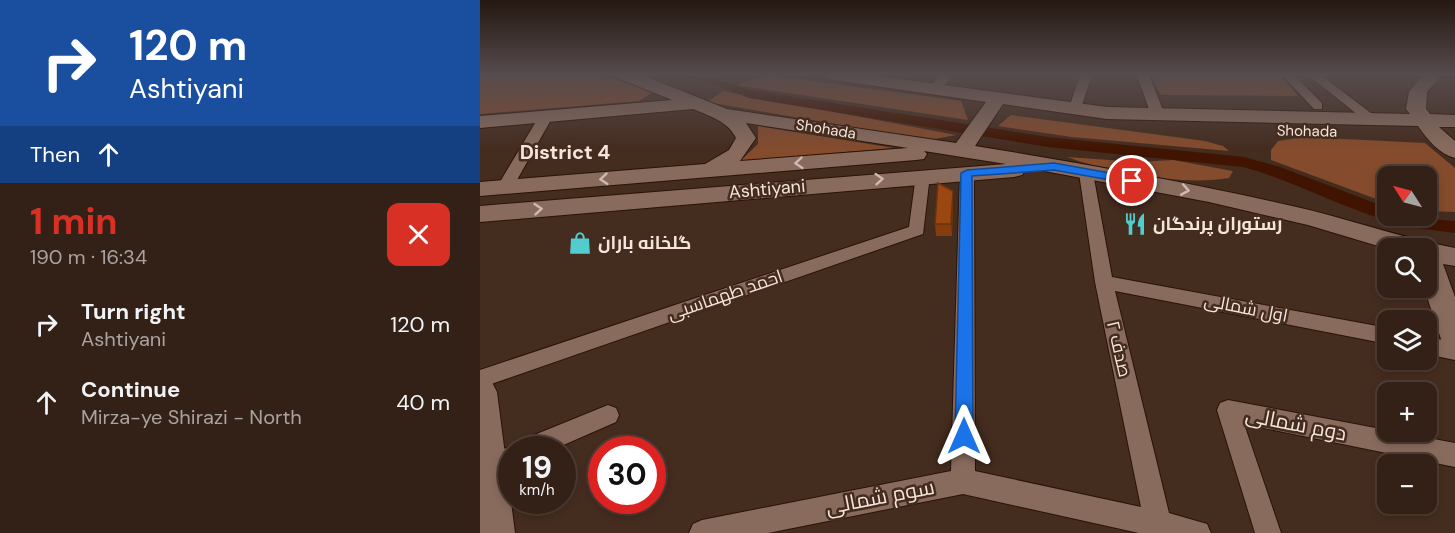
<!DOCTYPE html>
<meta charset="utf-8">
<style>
:root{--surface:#332117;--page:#3b2920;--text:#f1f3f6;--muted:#a9a3a1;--line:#4e3e36;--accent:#d93025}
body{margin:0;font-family:"DM Sans",Cairo,sans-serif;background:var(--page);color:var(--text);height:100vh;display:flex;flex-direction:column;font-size:22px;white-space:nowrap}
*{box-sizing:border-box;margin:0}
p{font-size:20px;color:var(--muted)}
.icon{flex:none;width:33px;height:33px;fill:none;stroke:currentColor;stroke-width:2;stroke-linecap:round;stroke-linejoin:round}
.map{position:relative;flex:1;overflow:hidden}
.side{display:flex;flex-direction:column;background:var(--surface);width:480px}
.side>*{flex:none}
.banner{background:#1a4fa0;color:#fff;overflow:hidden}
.needle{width:39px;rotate:306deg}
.tools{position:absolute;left:897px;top:166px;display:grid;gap:12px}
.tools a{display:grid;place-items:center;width:60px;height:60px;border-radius:12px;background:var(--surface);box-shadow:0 3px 9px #0003,0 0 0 2px var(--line);font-size:30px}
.speed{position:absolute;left:18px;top:436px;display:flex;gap:12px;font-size:30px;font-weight:700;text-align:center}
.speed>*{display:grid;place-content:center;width:78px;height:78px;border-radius:50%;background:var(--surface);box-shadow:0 3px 9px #0003,0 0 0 2px var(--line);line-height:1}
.speed small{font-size:15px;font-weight:400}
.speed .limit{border:9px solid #d22;background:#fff;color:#111}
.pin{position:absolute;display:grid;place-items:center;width:51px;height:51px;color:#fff;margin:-26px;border:3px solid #fff;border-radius:50%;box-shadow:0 2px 6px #0007}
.me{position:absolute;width:66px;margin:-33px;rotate:0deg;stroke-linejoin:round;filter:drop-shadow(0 0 4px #0008)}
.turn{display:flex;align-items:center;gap:21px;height:126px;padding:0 30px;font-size:27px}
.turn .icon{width:78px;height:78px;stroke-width:2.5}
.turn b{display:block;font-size:42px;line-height:51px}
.then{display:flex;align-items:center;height:57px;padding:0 30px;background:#0003;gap:12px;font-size:22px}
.round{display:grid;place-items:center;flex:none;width:63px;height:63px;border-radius:12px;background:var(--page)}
.headline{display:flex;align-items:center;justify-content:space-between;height:102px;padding:0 30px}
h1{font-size:36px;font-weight:700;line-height:45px;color:var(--accent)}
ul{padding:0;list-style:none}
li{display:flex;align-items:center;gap:18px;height:78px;padding:0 30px}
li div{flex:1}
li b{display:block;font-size:22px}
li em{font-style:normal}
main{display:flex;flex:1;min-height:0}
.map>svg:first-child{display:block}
</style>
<main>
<section class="side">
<div class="banner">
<div class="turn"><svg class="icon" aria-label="right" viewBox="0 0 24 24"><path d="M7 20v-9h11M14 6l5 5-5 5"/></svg><div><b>120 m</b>Ashtiyani</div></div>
<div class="then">Then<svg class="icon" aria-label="ahead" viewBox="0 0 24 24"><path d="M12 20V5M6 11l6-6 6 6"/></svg></div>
</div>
<div class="headline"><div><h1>1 min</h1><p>190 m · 16:34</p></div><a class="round" style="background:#d93025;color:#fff"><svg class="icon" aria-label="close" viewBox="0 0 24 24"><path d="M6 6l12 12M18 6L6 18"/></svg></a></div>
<ul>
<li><svg class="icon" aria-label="right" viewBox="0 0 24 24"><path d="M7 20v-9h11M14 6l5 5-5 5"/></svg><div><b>Turn right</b><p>Ashtiyani</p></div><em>120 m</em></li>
<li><svg class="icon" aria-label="ahead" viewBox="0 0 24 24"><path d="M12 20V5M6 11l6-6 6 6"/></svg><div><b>Continue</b><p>Mirza-ye Shirazi - North</p></div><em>40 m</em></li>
</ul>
</section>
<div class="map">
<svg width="975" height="533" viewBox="0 0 975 533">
<rect width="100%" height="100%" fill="#442c1f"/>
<!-- green -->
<path fill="#844b2d" d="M0 75H117L175 91 159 101 0 114Z
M289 75 481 101 488 120 255 85Z
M671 75H800L818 96 681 95Z
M243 91 476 135 449 140 227 102Z
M531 115 725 141 743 146 749 151 592 137 518 126Z
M278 126 414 148 260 161 278 144Z
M824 137 945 143 975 168V212L947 211 946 177H908L907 203 791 160V150L798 141Z
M587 157 658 162 693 160 753 171 749 178C705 186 630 173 587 157Z"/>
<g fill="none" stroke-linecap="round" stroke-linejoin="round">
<!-- canal -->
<path fill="#401400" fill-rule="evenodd" d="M209 75H226L271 90 568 137 764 157 800 167 908 208V216L975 221V233C950 230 926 227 902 219 855 204 811 180 763 167L568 147 269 98Z"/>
<!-- street casing -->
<g stroke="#2a1308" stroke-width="2">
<path id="street" d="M460 75H472L459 92H451L449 89Z
M600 75H612L601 108 595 112 589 108Z
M657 75H669L685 115 683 118H673L671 115Z
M802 75H814L842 103V109H834Z
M828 75H841L900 120 898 123H888Z
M65 114 72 118 33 187 25 192 20 190 17 187 58 118Z
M487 169 494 173 495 471 661 507 615 282 599 173 601 170 606 169 613 173 632 277 908 328V344L635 291 689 513 727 524 731 533H659L483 494 288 533H209L213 524 222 520 471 471 480 173Z
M443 171 450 175 443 234 0 388V370L429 227 436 175Z
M946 337 975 342V360L946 354Z
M748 400 975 443V467L764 424 801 533H775L737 410 740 403Z
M128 405 136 408 139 415 136 422 72 450H32V468L8 478 0 475V457L35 445 37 442Z"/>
</g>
<!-- secondary casing -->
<g stroke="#2a1308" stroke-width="2">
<path id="secondary" d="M137 75H162L247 109 476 143 506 102 354 80 345 75H390L627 107 930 114 926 109 929 91 944 75H962L947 92 946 109 950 114 975 115V127H959L975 141V158C959 154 947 139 938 126L627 119 523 104 495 146C601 163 708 182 812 206 867 218 920 238 975 248V266L963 264 975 297V351L964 348 944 288H946V249H908L828 225 729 202 543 167 545 170 542 175 534 177 0 222V206L526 164 444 151 447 154 444 159 436 160 0 196V182L225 164 249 150 256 138C248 121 229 116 213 109L0 128V116L192 100 140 79ZM266 123 428 148 260 161 276 138Z
M0 377 12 382 17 392 35 533H0Z"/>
</g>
<!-- street -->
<use href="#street" fill="#886b5d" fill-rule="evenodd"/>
<!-- secondary -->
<use href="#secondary" fill="#886b5d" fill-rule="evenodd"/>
</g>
<!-- wall -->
<path fill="#843d0f" d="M473 203 472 236H456L455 224Z"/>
<!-- shaded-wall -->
<path fill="#6c320c" d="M473 191V203L472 236 471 224Z"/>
<!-- building -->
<path fill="#9a4711" stroke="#6c320c" stroke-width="1.5" d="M458 183 473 191 471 224H455Z"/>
<!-- one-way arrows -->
<defs><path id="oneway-chevron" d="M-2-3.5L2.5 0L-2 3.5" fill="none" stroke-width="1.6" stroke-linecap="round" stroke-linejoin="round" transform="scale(1.5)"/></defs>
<g stroke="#cfbab0">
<use href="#oneway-chevron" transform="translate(319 163) rotate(175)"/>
<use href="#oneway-chevron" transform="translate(124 179) rotate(175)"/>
<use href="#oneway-chevron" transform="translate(399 179) rotate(-5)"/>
<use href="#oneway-chevron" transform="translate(705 190) rotate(10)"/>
<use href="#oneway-chevron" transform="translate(58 209) rotate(-5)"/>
</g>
<!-- sky -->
<linearGradient id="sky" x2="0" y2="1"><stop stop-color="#251811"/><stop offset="0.5" stop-color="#564b4d"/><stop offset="1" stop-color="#564b4d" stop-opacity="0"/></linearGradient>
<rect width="975" height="149" fill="url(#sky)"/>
<!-- route -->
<path fill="#1a73e8" stroke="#114b97" stroke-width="1.5" d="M574 163 652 177 658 181 652 184 574 170 492 176 493 436 490 442 484 444 477 442 475 436 481 173 487 170Z"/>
<!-- icons -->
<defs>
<g id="restaurant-bare" transform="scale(1.8)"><path d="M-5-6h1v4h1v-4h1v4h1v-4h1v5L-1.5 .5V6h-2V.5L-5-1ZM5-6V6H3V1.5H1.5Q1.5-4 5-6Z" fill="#52cdcf" stroke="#442c1f" stroke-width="2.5" paint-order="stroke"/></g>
<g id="shop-bare" transform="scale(1.8)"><path d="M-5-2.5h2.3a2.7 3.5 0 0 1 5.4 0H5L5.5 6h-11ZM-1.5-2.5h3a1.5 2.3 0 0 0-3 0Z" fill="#52cdcf" stroke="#442c1f" stroke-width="2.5" paint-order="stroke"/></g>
</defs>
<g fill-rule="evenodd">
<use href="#restaurant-bare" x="655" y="224"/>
<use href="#shop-bare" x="100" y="243"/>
</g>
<g text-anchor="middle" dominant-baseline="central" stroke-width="5" stroke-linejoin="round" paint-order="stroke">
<!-- far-street labels -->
<g font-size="15" fill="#f5e4dc" stroke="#442c1f">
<text transform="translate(346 129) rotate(9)">Shohada</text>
<text transform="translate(827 131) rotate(1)">Shohada</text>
</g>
<!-- street labels -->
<g font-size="18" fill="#f5e4dc" stroke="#442c1f">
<text transform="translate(287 189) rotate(-5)">Ashtiyani</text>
<text transform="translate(245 295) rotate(-19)">احمد طهماسبی</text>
<text transform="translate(766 308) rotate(11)">اول شمالی</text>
<text transform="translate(639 349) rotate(77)">صدف ۲</text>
</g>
<!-- poi labels -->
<g font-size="18" font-weight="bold" fill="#f5e4dc" stroke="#442c1f" text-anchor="start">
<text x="673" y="224">رستوران پرندگان</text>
<text x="118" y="243">گلخانه باران</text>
</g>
<!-- far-district labels -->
<g font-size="20" font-weight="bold" fill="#f5e4dc" stroke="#442c1f">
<text x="85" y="152">District 4</text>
</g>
<!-- near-street labels -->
<g font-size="21" fill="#f5e4dc" stroke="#442c1f">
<text transform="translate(816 424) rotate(11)">دوم شمالی</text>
<text transform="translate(400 497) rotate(-11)">سوم شمالی</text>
</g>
</g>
</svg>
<div class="tools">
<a><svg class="needle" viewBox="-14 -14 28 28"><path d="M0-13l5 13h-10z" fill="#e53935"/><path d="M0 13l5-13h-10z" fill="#a9a3a1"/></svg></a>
<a><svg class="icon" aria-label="search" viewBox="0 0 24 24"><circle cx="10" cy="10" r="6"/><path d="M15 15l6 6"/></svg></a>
<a><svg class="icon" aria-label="layers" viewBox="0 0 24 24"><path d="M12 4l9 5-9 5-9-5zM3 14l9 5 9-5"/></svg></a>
<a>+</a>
<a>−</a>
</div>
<div class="speed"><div>19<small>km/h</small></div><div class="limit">30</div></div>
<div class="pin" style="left:652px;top:181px;background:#d93025"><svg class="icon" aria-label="arrive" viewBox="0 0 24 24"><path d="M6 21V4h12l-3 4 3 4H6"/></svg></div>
<svg class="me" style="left:484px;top:436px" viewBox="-20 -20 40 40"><path d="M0-17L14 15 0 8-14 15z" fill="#1a73e8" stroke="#fff" stroke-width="4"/></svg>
</div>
</main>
